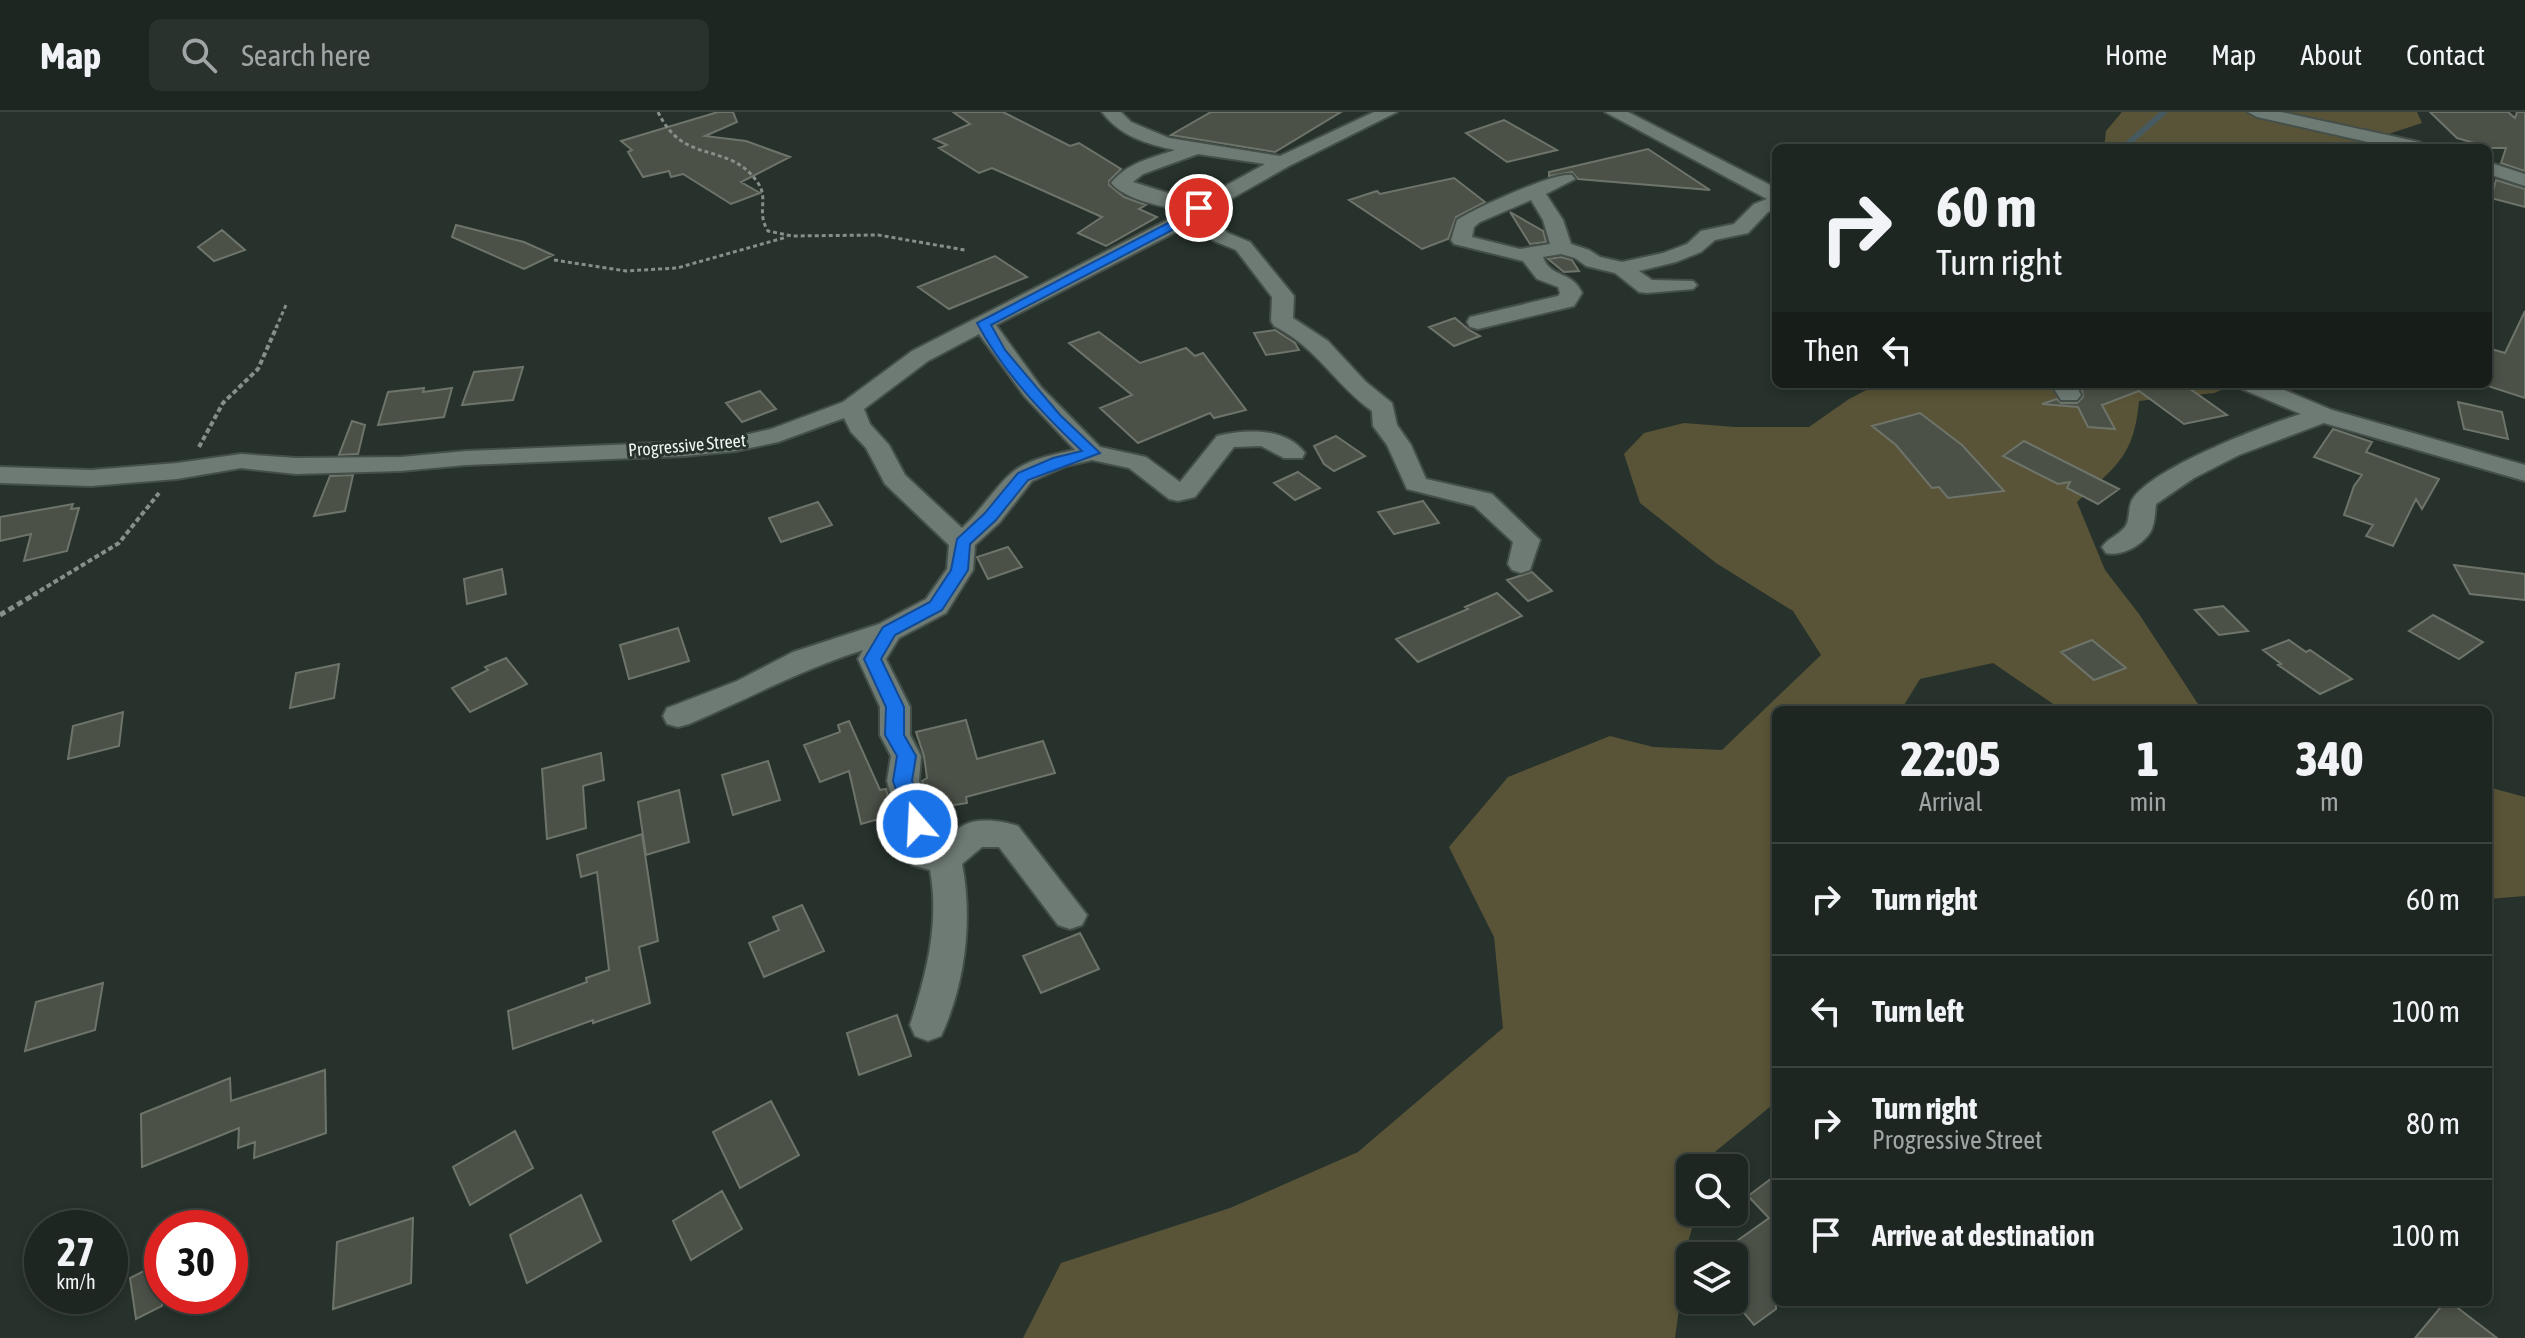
<!DOCTYPE html>
<style>
:root{--surface:#1d2621;--page:#2a322e;--text:#f1f3f6;--muted:#a0a5a5;--line:#3b433f}
body{margin:0;font-family:"Asap Condensed",sans-serif;background:var(--page);color:var(--text);height:100vh;display:flex;flex-direction:column;font-size:30px;white-space:nowrap}
*{box-sizing:border-box;margin:0}
p{font-size:26px;color:var(--muted)}
.icon{flex:none;width:44px;height:44px;fill:none;stroke:currentColor;stroke-width:2;stroke-linecap:round;stroke-linejoin:round}
.map{position:relative;flex:1;overflow:hidden}
.panel{position:absolute;left:1772px;top:594px;width:720px;height:600px;display:flex;flex-direction:column;background:var(--surface);border-radius:12px;box-shadow:0 4px 12px #0003,0 0 0 2px var(--line)}
.panel>*{flex:none}
.guide{position:absolute;left:1772px;top:32px;width:720px;height:244px;border-radius:12px;box-shadow:0 4px 12px #0003,0 0 0 2px var(--line);background:#1d2621;color:var(--text);overflow:hidden}
.fabs{position:absolute;left:1676px;top:1042px;display:grid;gap:16px}
.fabs a{display:grid;place-items:center;width:72px;height:72px;border-radius:12px;background:var(--surface);box-shadow:0 4px 12px #0003,0 0 0 2px var(--line);font-size:40px}
.speed{position:absolute;left:24px;top:1098px;display:flex;gap:16px;font-size:40px;font-weight:700;text-align:center}
.speed>*{display:grid;place-content:center;width:104px;height:104px;border-radius:50%;background:var(--surface);box-shadow:0 4px 12px #0003,0 0 0 2px var(--line);line-height:1}
.speed small{font-size:20px;font-weight:400}
.speed .limit{border:12px solid #d22;background:#fff;color:#111}
.pin{position:absolute;display:grid;place-items:center;width:68px;height:68px;color:#fff;margin:-34px;border:4px solid #fff;border-radius:50%;box-shadow:0 2px 8px #0007}
.me{position:absolute;width:88px;margin:-44px;rotate:341deg;stroke-linejoin:round;filter:drop-shadow(0 0 6px #0008)}
.turn{display:flex;align-items:center;gap:28px;height:168px;padding:0 32px;font-size:36px}
.turn .icon{width:104px;height:104px;stroke-width:2.5}
.turn b{display:block;font-size:56px;line-height:68px}
.then{display:flex;align-items:center;height:76px;padding:0 32px;background:#0003;gap:16px;font-size:30px}
.eta{display:flex;justify-content:space-evenly;align-items:center;height:136px;text-align:center}
.eta b{font-size:48px;font-weight:800;line-height:56px}
ul{padding:0;list-style:none}
li{display:flex;align-items:center;gap:24px;height:112px;padding:0 32px;border-top:2px solid var(--line)}
li div{flex:1}
li b{display:block;font-size:30px}
li em{font-style:normal}
header{display:flex;align-items:center;gap:48px;box-sizing:border-box;height:112px;padding:0 40px;background:var(--surface);border-bottom:2px solid var(--line)}
header strong{font-size:38px}
nav{display:flex;gap:44px;margin-inline-start:auto;font-size:28px}
.search{width:560px;height:72px;background:var(--page);display:flex;align-items:center;gap:20px;box-sizing:border-box;padding:0 28px;border-radius:12px;color:var(--muted);font-size:30px}
.map>svg:first-child{display:block}
</style>
<header>
<strong>Map</strong>
<div class="search"><svg class="icon" aria-label="search" viewBox="0 0 24 24"><circle cx="10" cy="10" r="6"/><path d="M15 15l6 6"/></svg>Search here</div>
<nav><a>Home</a><a>Map</a><a>About</a><a>Contact</a></nav>
</header>
<div class="map">
<svg width="2525" height="1226" viewBox="0 0 2525 1226">
<rect width="100%" height="100%" fill="#27322c"/>
<!-- green -->
<path fill="#595437" d="M2122 0H2417L2422 11 2367 29 2360 36H2104L2106 19Z
M1878 272H2235L2214 281 2139 289C2134 345 2116 354 2077 390L2105 458 2139 502 2202 598H2062L1993 551 1920 567 1901 598H1776V990L1716 1039 1711 1056H1690V1100H1697L1688 1130 1675 1226H1023L1061 1151 1230 1096 1358 1040 1503 916 1494 825 1449 735 1508 665 1610 624 1653 635 1722 638 1821 543 1793 499 1716 451 1640 391 1624 342 1644 321 1684 311 1735 315H1809L1849 287Z
M2488 675 2525 685V784L2488 787Z"/>
<g fill="none" stroke-linecap="round" stroke-linejoin="round">
<!-- stream -->
<path stroke="#475a60" stroke-width="6" d="M2123 36 2164 0"/>
</g>
<!-- building -->
<path fill="#4b5147" stroke="#6e746a" stroke-width="2" d="M718 0H733L737 10 705 24 746 29 790 45 741 70 760 81 731 92 683 62 671 65 669 59 643 65 628 40 632 38 621 29Z
M953 0H1003L1070 34 1079 31 1121 57 1109 69V73L1124 85 1146 93 1139 97 1157 105 1106 134 1078 121 1102 105 992 56 979 61 939 36 947 33 934 27 970 12Z
M1211 0H1341L1275 40 1171 23Z
M2430 0H2508L2515 6 2517 0H2525V59L2501 51 2506 36H2491L2457 26Z
M1504 8 1557 38 1507 50 1466 21Z
M1648 37 1710 78 1578 67 1572 60 1549 64V60Z
M1454 66 1485 90 1456 105 1448 127 1422 137 1349 88 1377 79 1380 82Z
M2496 68 2525 77V95L2491 86Z
M1510 100 1543 119 1546 130 1530 132Z
M456 113 524 130 553 143 524 157 452 125Z
M222 118 245 138 214 149 198 135Z
M995 144 1027 165 949 197 918 175Z
M1561 145 1572 148 1579 159 1564 160 1548 147Z
M2525 199V286L2488 274V236L2505 241Z
M1455 206 1469 218 1480 224 1454 234 1429 215Z
M1275 218 1295 231 1299 238 1266 243 1254 221Z
M1099 220 1140 251 1186 236 1195 244 1203 241 1246 298 1214 306 1210 301 1138 331 1100 296 1132 283 1069 231Z
M523 255 513 288 462 293 474 260Z
M2097 272H2183L2227 303 2184 312 2139 279 2102 293 2115 317 2088 315 2078 295 2042 292 2057 287 2061 291H2077L2083 285 2082 278Z
M424 276 423 280 452 276 444 305 378 313 388 280Z
M760 279 776 297 742 310 726 291Z
M2458 290 2502 300 2508 327 2464 317Z
M1920 301 1962 333 2004 379 1948 386 1939 375 1932 376 1896 333 1872 314Z
M352 309 365 313 358 342 339 343Z
M2333 317 2372 330 2366 340 2439 367 2422 397 2416 387 2393 434 2366 424 2373 413 2344 403 2354 374 2362 363 2314 345Z
M1336 324 1365 344 1334 359 1324 352 1314 334Z
M2024 329 2099 367 2119 377 2098 392 2067 376 2070 370 2058 372 2003 344Z
M1298 360 1320 376 1295 388 1274 371Z
M353 363 345 399 314 404 330 364Z
M1423 389 1439 411 1394 422 1378 400Z
M818 390 832 413 781 430 769 406Z
M73 392 71 397 79 396 67 439 24 449 31 422 0 429V405Z
M1008 435 1022 455 988 467 977 445Z
M2454 453 2525 462V488L2470 482Z
M502 457 506 482 467 492 464 467Z
M1532 460 1552 479 1528 489 1507 468Z
M1497 481 1522 504 1418 550 1396 527 1468 497 1465 495Z
M2223 494 2248 519 2219 523 2195 498Z
M2433 503 2459 517 2483 530 2459 547 2409 519Z
M678 516 689 549 629 567 620 533Z
M2092 528 2126 556 2094 568 2061 540Z
M2289 528 2306 540 2310 538 2352 567 2320 582 2278 553 2281 552 2263 538Z
M506 546 527 572 470 600 452 576 488 558 485 555Z
M339 552 334 586 290 596 296 561Z
M123 600 119 634 68 647 73 614Z
M966 608 977 647 1043 629 1055 661 966 685 967 691 930 697 922 669 927 666 924 644 916 620Z
M849 609 880 678 886 677 893 703 861 712 849 659 820 670 804 633 840 620 838 613Z
M601 641 604 668 583 674 586 716 547 727 542 657Z
M768 649 780 688 733 703 722 663Z
M679 678 689 730 646 743 638 690Z
M642 722 658 829 639 835 650 891 593 911V908L513 937 508 899 587 870 586 866 609 858 597 760 581 765 577 743Z
M802 793 824 839 764 865 749 831 779 818 773 805Z
M1080 821 1099 857 1041 881 1023 844Z
M103 871 95 918 25 939 36 890Z
M897 903 911 944 859 963 847 921Z
M325 958 326 1021 254 1046 255 1030 238 1036 239 1016 142 1055 141 1002 230 966 231 989Z
M771 989 799 1043 740 1076 713 1020Z
M515 1019 533 1056 470 1093 453 1055Z
M1776 1063V1197L1754 1213 1734 1189V1131L1769 1106 1748 1084Z
M722 1079 742 1117 691 1148 673 1109Z
M581 1083 601 1129 527 1171 510 1123Z
M413 1106 411 1171 333 1197 337 1130Z
M162 1150V1194L136 1207 130 1166Z
M2445 1190H2450L2497 1226H2415Z"/>
<g fill="none" stroke-linecap="round" stroke-linejoin="round">
<!-- minor casing -->
<g stroke="#454f4a" stroke-width="4">
<path id="minor" d="M1102 0H1121L1131 10 1169 26 1280 44 1374 0H1397L1289 54 1206 101 1228 121 1250 130 1294 184 1293 206 1328 229 1366 270 1392 291 1397 313 1411 333 1426 367 1492 382 1540 428 1530 458 1521 461 1512 458 1508 452 1513 430 1474 394 1407 377 1387 333 1373 314 1372 299C1334 272 1319 237 1274 214L1271 209 1272 185 1236 138 1214 129 1193 111 996 213 1041 275 1100 335 1146 345 1180 370 1217 324C1245 317 1286 315 1305 341L1302 346H1284L1261 334 1234 335 1195 385 1178 389 1169 387 1129 356 1092 348 1066 354 1032 369 1000 410 975 433 973 458 946 501 899 526 886 547 910 595V623L921 644 919 669 937 734C947 729 954 718 964 713 979 705 1004 709 1018 714L1087 803 1082 813 1070 817 1058 813 999 735H982L962 752C973 808 965 873 941 924L928 929 915 924 910 913C926 863 940 811 930 758L912 753 908 744 887 669 891 644 880 623V595L858 547 863 538C803 557 747 587 689 612L678 615 667 612 663 604 667 596 737 569 793 540 879 512 926 487 947 457 949 433 885 372 866 336 851 320 844 306 778 330 736 339 684 344 466 353 401 359 296 362 241 356 177 367 91 374 0 371V355L91 358 177 351 241 342 296 346 401 345 466 339 684 330 736 325 771 317 843 290 912 239 1185 99C1162 94 1127 89 1111 71 1127 51 1151 46 1175 38 1146 32 1120 24 1102 0ZM1198 42 1265 52 1196 90 1133 70 1143 62ZM979 222 1025 285 1075 338C1056 342 1029 347 1014 359 998 371 980 400 962 416L905 363 889 333 870 312 864 297 928 249Z
M1605 0H1628L1776 76V97L1768 100 1748 121 1715 128 1701 140 1676 150 1639 159 1652 168 1693 169 1697 173 1693 177 1647 181 1639 180 1615 161 1586 154 1575 146 1561 142 1543 145C1551 167 1572 158 1582 181L1574 194 1478 217 1470 215 1467 210 1470 205 1558 184 1560 181 1558 175 1537 167 1523 149 1454 132 1451 128 1457 108C1474 97 1556 59 1572 63L1575 67 1546 82 1563 108 1571 132 1589 138 1600 145 1622 150 1663 141 1687 132 1701 119 1734 112 1754 92 1767 87ZM1531 88 1543 108 1550 132 1520 137 1472 125 1474 115 1480 110Z
M2248 0H2281L2419 30 2428 36H2394L2257 5Z
M2488 50 2525 62V74L2488 62Z
M2051 272H2075L2081 283 2077 288H2061Z
M2238 272H2270L2332 298 2525 353V369L2324 311 2239 343 2194 366 2156 392C2155 400 2155 411 2151 419 2143 433 2121 445 2106 441L2102 435C2108 426 2119 423 2125 415 2131 407 2127 393 2134 385 2158 354 2262 314 2301 302L2242 277Z"/>
</g>
<!-- path-far2 -->
<path stroke="#868f8a" stroke-width="3" stroke-dasharray="4 3" stroke-linecap="butt" d="M658 0C684 55 729 28 758 71 769 87 756 100 768 119L792 124 878 123 965 138
M554 148 626 159 677 156 787 125
M276 216 286 193"/>
<!-- path-far1 -->
<path stroke="#868f8a" stroke-width="4" stroke-dasharray="5 3" stroke-linecap="butt" d="M199 335 223 291 258 257 277 214
M33 483 119 431 159 381"/>
<!-- path -->
<path stroke="#868f8a" stroke-width="5" stroke-dasharray="6 4" stroke-linecap="butt" d="M0 503 37 481"/>
<!-- minor -->
<use href="#minor" fill="#6e7a74" fill-rule="evenodd"/>
</g>
<!-- route -->
<path fill="#1a73e8" stroke="#114b97" stroke-width="2" d="M1195 94 1205 96 1199 104 991 213 1005 238 1060 303 1100 341 1028 368 996 408 970 432 968 458 942 498 895 523 881 547 904 595V623L916 644 912 669 927 712 924 718H910L893 669 897 644 885 623 886 595 864 547 883 515 930 490 951 458 957 427 985 401 1018 361 1053 346 1082 339C1042 301 1003 260 977 211L1191 99Z"/>
<g text-anchor="middle" dominant-baseline="central" stroke-width="6" stroke-linejoin="round" paint-order="stroke">
<!-- far-street labels -->
<g font-size="18" fill="#eef5f2" stroke="#27322c">
<text transform="translate(687 333) rotate(-5)">Progressive Street</text>
</g>
</g>
</svg>
<div class="fabs">
<a><svg class="icon" aria-label="search" viewBox="0 0 24 24"><circle cx="10" cy="10" r="6"/><path d="M15 15l6 6"/></svg></a>
<a><svg class="icon" aria-label="layers" viewBox="0 0 24 24"><path d="M12 4l9 5-9 5-9-5zM3 14l9 5 9-5"/></svg></a>
</div>
<div class="speed"><div>27<small>km/h</small></div><div class="limit">30</div></div>
<div class="pin" style="left:1199px;top:96px;background:#d93025"><svg class="icon" aria-label="arrive" viewBox="0 0 24 24"><path d="M6 21V4h12l-3 4 3 4H6"/></svg></div>
<svg class="me" style="left:917px;top:712px" viewBox="-20 -20 40 40"><circle r="17" fill="#1a73e8" stroke="#fff" stroke-width="3"/><path d="M0-11L8 9 0 5-8 9z" fill="#fff"/></svg>
<div class="guide">
<div class="turn"><svg class="icon" aria-label="right" viewBox="0 0 24 24"><path d="M7 20v-9h11M14 6l5 5-5 5"/></svg><div><b>60 m</b>Turn right</div></div>
<div class="then">Then<svg class="icon" aria-label="left" viewBox="0 0 24 24"><path d="M17 20v-9H6M10 6l-5 5 5 5"/></svg></div>
</div>
<section class="panel">
<div class="eta">
<div><b>22:05</b><p>Arrival</p></div>
<div><b>1</b><p>min</p></div>
<div><b>340</b><p>m</p></div>
</div>
<ul>
<li><svg class="icon" aria-label="right" viewBox="0 0 24 24"><path d="M7 20v-9h11M14 6l5 5-5 5"/></svg><div><b>Turn right</b></div><em>60 m</em></li>
<li><svg class="icon" aria-label="left" viewBox="0 0 24 24"><path d="M17 20v-9H6M10 6l-5 5 5 5"/></svg><div><b>Turn left</b></div><em>100 m</em></li>
<li><svg class="icon" aria-label="right" viewBox="0 0 24 24"><path d="M7 20v-9h11M14 6l5 5-5 5"/></svg><div><b>Turn right</b><p>Progressive Street</p></div><em>80 m</em></li>
<li><svg class="icon" aria-label="arrive" viewBox="0 0 24 24"><path d="M6 21V4h12l-3 4 3 4H6"/></svg><div><b>Arrive at destination</b></div><em>100 m</em></li>
</ul>
</section>
</div>
